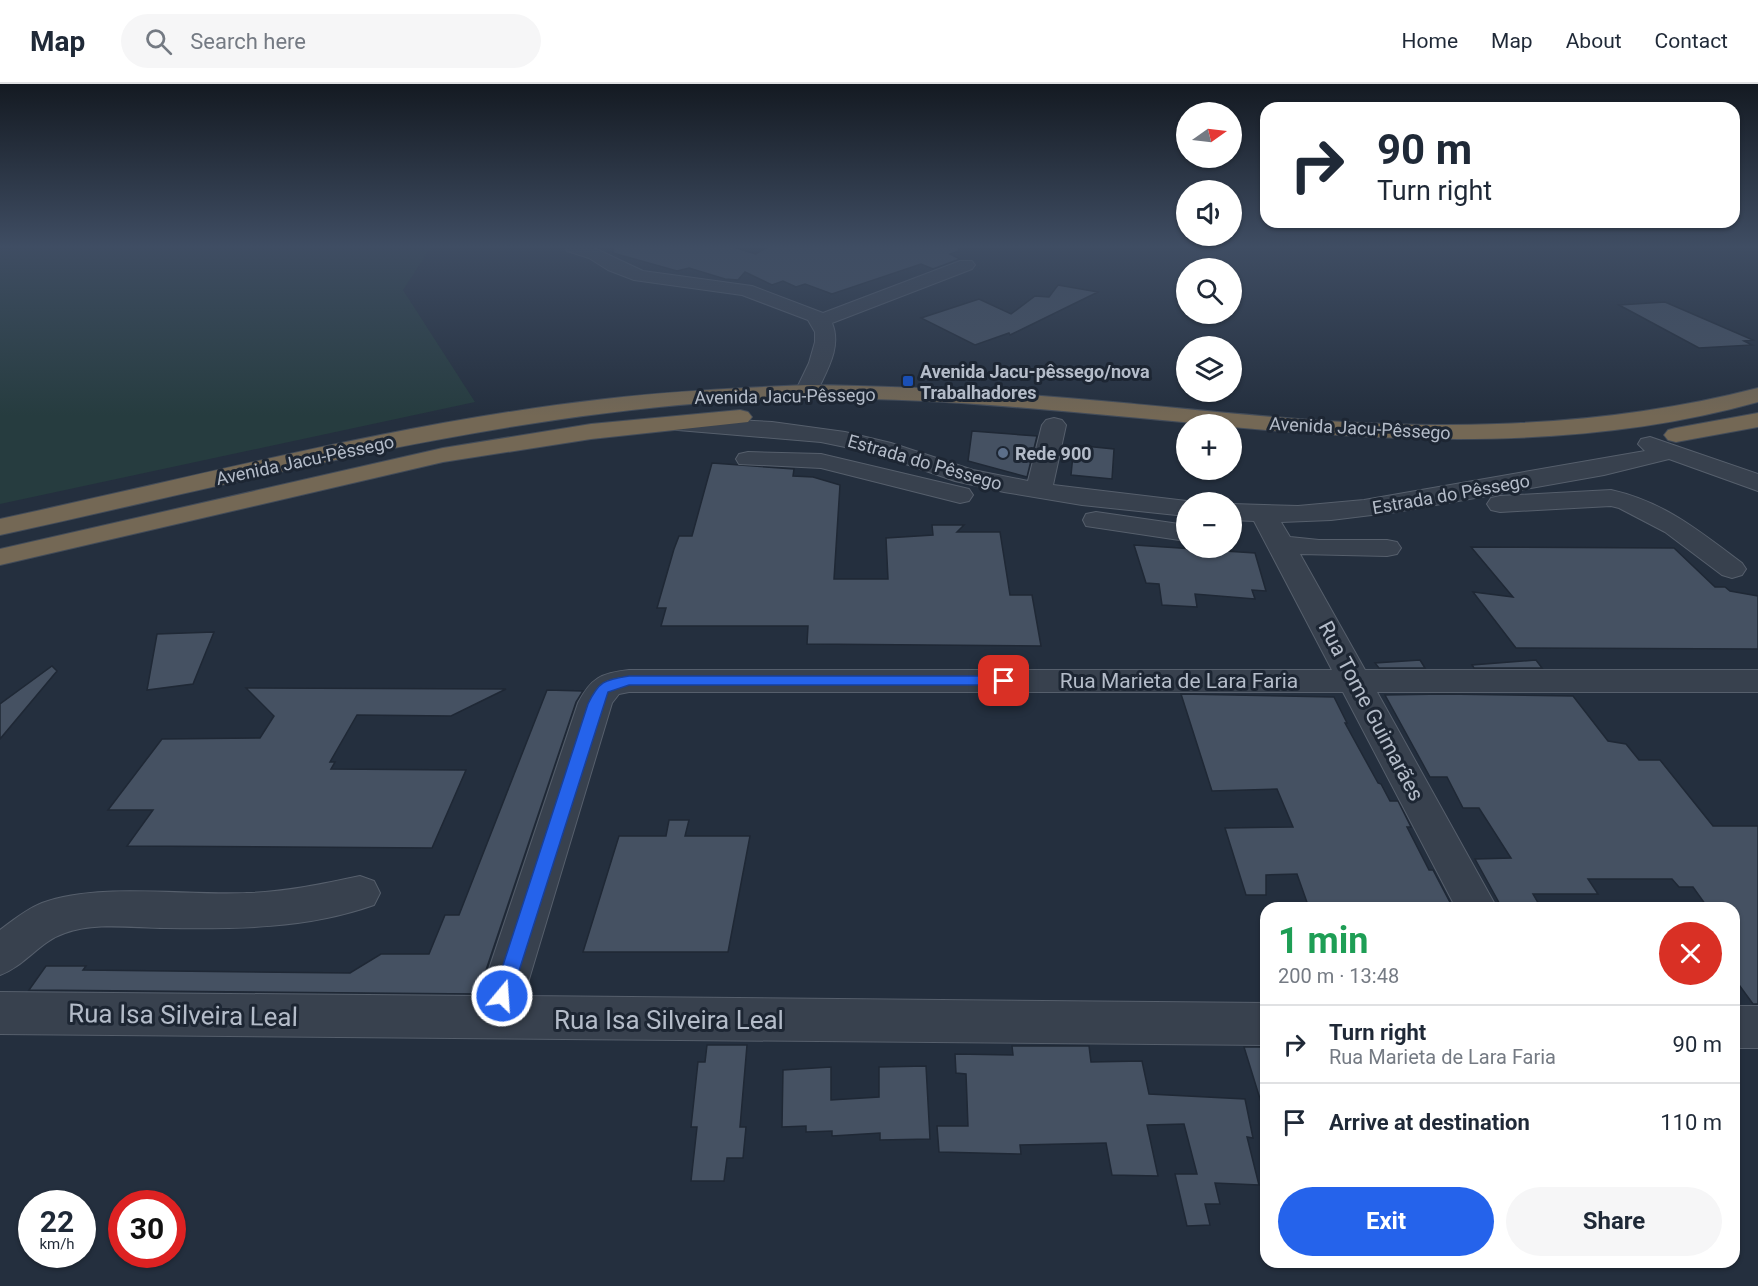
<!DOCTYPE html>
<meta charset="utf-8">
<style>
:root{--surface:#fff;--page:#f6f6f7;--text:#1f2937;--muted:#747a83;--line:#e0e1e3;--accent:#2563eb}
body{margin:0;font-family:Roboto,sans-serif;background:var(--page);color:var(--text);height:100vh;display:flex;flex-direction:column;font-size:22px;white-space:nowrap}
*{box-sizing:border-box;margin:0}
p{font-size:20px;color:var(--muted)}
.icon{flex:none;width:33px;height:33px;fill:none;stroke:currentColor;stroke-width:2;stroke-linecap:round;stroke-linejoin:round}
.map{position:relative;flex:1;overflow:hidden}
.side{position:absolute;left:1260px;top:818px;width:480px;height:366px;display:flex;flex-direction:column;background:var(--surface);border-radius:18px;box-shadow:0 2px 4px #0004}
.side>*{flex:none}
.top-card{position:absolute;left:1260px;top:18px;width:480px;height:126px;border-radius:18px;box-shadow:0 2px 4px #0004;background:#fff;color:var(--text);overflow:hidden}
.needle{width:39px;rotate:76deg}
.tools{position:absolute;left:1176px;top:18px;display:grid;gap:12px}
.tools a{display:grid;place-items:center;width:66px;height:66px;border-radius:50%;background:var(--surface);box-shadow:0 2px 4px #0004;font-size:30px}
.speed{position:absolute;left:18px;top:1106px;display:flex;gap:12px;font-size:30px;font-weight:700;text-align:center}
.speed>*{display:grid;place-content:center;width:78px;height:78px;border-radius:50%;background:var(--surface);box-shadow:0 2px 4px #0004;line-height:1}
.speed small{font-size:15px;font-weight:400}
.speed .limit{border:9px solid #d22;background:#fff;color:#111}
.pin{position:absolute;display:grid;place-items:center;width:51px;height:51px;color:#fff;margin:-26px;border-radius:12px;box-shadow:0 3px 9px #0006}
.me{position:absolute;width:66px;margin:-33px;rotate:18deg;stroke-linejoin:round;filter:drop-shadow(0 0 4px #0008)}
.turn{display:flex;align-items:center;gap:21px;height:126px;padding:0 18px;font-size:27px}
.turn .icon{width:78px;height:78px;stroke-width:2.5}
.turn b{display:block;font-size:42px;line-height:51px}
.round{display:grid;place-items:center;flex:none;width:63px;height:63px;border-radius:32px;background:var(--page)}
.summary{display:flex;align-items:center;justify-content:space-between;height:102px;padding:0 18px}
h1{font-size:36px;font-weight:700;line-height:45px;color:#1e9e55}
.action{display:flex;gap:12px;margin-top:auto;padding:12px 18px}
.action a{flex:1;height:69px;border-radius:36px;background:var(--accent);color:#fff;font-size:24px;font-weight:700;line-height:69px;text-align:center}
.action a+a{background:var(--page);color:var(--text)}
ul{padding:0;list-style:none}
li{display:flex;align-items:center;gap:18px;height:78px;padding:0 18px;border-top:2px solid var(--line)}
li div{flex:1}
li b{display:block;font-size:22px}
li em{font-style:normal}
header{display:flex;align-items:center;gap:36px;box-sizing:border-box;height:84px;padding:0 30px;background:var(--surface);border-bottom:2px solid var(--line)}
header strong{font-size:28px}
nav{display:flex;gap:33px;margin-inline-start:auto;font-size:21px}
.search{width:420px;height:54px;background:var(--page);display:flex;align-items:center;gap:15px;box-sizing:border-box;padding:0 21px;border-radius:33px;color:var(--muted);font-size:22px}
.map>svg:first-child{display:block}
</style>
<header>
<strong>Map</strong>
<div class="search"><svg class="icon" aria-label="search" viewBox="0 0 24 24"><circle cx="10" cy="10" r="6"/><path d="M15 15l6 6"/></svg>Search here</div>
<nav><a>Home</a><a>Map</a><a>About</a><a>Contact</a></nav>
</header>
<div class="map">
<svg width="1758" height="1202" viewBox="0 0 1758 1202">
<rect width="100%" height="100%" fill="#242f3e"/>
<!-- green -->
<path fill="#263c3f" d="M34 163H431L403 206 475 318 0 420V165Z"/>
<!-- building -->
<path fill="#455162" stroke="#1f2835" stroke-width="1.5" d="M614 163H733L756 170 767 163H958L959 167 950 170 960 175 933 185 921 180 832 210 805 200 796 203 783 197 772 201 745 188 738 196 725 195 689 184 677 187 613 169Z
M1058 201 1098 208 1010 251 1009 249 975 261 921 234 979 215 1011 230 1035 212 1049 213Z
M1665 218 1753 256 1744 257 1752 261 1699 264 1619 221Z
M972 347 1037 352 1027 393 968 377Z
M1074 361 1114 365 1112 395 1071 391Z
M712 379 794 385 793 392 813 393 840 401 834 495H888L886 454 933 451 932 441H964L957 448H1000L1010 511H1032L1041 562 807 560 808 542H661L666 524H657L674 465 679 452H692Z
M1134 461 1255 469 1266 507 1252 506 1255 515 1195 510 1197 523 1162 521 1159 500 1146 499Z
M1471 463 1674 464 1715 503H1725L1730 507 1758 512V565L1516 564 1473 508 1513 513Z
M214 548 193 600 147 606 157 550Z
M1420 576 1425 584H1379L1375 579Z
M1536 576 1542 584H1474L1472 581Z
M52 582 57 587 0 655V620Z
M246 604 506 605 451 632 357 631 330 678H335L331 685 466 686 432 764 127 762 153 726H108L162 655 260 654 274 632Z
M547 606 583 607 576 618 478 910 29 906 46 882H86L83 886 350 889 381 870H429L445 831H459Z
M1181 610 1334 613 1347 639H1345L1378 699 1381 700 1390 717H1398L1411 743H1407L1429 786H1433L1453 824H1309L1297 790 1266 791V811H1246L1225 744 1293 743 1277 705 1212 707Z
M1444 610 1573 612 1608 657 1626 660 1639 676H1660L1713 742H1758V920H1753L1734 894V824H1708L1693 803H1679L1672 795H1588L1598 810H1533L1541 824H1502L1475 775 1511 774 1479 724H1463L1447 693H1430L1385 611Z
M669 736H689L685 752H750L728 868H583L619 752H666Z
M707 961H747L740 1043H746L743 1074H727L724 1097H691L697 1043H691L698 978H705Z
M1012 962H1089L1091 978 1142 977 1149 1010 1245 1015 1253 1054 1247 1053 1259 1101 1215 1099 1220 1120H1205L1210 1141 1187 1142 1175 1090H1197L1184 1040 1147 1041 1158 1092 1112 1091 1106 1059 1020 1061 1021 1070 939 1068 937 1042H968L966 990 956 989 955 970 1013 971Z
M1244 963H1266V1018H1261Z
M926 982 930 1055 880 1056V1049L832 1052V1047L806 1048V1042L782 1043 783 986 831 983V1016L879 1013V983Z"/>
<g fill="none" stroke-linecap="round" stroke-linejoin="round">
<!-- minor casing -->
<g stroke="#565f6c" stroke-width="2">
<path id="minor" d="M565 163H592L643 187 752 202 823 229 960 177H972L975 181 972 185 832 239C842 263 827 286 817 308L814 313 806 315 798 313 795 308 809 279 815 258V248L808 236 742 211 634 196 608 186 589 174 567 167Z
M674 333 772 338 845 348 891 359 973 386 1028 397 1042 341 1046 336 1054 334 1062 336 1066 341 1053 401 1195 418H1186V432L1082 421 1004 408 955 397 874 369 821 358 666 345 662 340 666 335Z
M1650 353 1758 390V407L1669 375 1604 391 1396 428 1331 436 1281 438 1290 453 1319 456H1387L1397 458 1401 464 1397 470 1387 472 1300 470 1365 586H1758V608H1377L1497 824H1456L1343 608H629L619 610 612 619 524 912 1266 919V961L0 950V908L480 912 578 619C591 594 601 589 629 586H1332L1254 437 1232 436V420L1298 422 1364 416 1645 367 1638 360 1641 355Z
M748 368 821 370 969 405 973 411 969 417 960 419 821 384 739 380 736 375 739 370Z
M1611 406C1665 418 1699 447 1742 479L1746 485 1742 491 1732 494 1722 491 1665 448 1619 424 1611 422 1500 428 1491 426 1487 420 1491 414 1500 412Z
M1096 428 1186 441V457L1086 442 1083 436 1086 430Z
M360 792 374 797 380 809 374 821C306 845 237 845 165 844 133 844 96 838 65 849 40 857 25 882 0 891V846C13 836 27 825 42 819 98 798 186 812 247 809 286 808 322 800 360 792Z
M1734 922H1758V964H1734Z"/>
</g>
<!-- highway casing -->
<g stroke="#434c59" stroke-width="2">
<path id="highway" d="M808 301C914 302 1019 309 1124 319 1248 331 1373 345 1497 340 1585 337 1673 326 1758 304V318C1587 366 1406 359 1232 343V340H1204C1037 325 870 305 703 319 465 338 233 400 0 451V435C200 392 401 338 605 315 672 307 740 304 808 301Z
M740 326 748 328 752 333 748 338 591 355 443 378 0 481V465L443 364 591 340Z
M1758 329V343L1676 358 1668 356 1664 351 1668 346 1676 344Z"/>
</g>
<!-- minor -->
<use href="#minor" fill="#38414e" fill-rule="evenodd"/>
<!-- highway -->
<use href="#highway" fill="#746855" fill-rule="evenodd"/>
</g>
<!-- sky -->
<linearGradient id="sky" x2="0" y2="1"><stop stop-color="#141a22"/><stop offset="0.49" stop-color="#3f4d63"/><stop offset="1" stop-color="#3f4d63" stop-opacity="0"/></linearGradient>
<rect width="1758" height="332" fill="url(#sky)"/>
<!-- route -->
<path fill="#2563eb" stroke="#184099" stroke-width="1.5" d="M629 592H1004L1010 597 1004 601H629L608 608 511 912 509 918 502 920 496 918 493 912 588 620C599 597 604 596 629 592Z"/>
<!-- markers -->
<rect fill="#1a4fb4" stroke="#1d2633" stroke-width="2" x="902" y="291" width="12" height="12" rx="3"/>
<circle fill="#5c6f8a" stroke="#1d2633" stroke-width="2" cx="1003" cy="369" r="6"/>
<g text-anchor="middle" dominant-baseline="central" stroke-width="6" stroke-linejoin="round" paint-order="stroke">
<!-- far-poi labels -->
<g font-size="18" font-weight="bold" fill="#b4bcc9" stroke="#1d2633" text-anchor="start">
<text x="920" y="287">Avenida Jacu-pêssego/nova<tspan x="920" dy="21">Trabalhadores</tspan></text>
<text x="1015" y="369">Rede 900</text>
</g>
<!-- far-street labels -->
<g font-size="18" fill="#b4bcc9" stroke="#1d2633">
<text transform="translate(785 312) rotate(-1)">Avenida Jacu-Pêssego</text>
<text transform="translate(1360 344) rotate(3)">Avenida Jacu-Pêssego</text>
<text transform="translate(305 376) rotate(-12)">Avenida Jacu-Pêssego</text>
<text transform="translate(925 378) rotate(16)">Estrada do Pêssego</text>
<text transform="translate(1451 410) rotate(-10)">Estrada do Pêssego</text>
</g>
<!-- street labels -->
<g font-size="21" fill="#b4bcc9" stroke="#1d2633">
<text x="1179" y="597">Rua Marieta de Lara Faria</text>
<text transform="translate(1371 627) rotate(62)">Rua Tome Guimarães</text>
</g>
<!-- near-street labels -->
<g font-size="26" fill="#b4bcc9" stroke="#1d2633">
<text transform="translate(183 931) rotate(1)">Rua Isa Silveira Leal</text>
<text x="669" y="936">Rua Isa Silveira Leal</text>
</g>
</g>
</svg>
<div class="tools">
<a><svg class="needle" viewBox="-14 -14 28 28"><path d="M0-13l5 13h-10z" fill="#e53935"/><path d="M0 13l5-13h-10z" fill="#747a83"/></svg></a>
<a><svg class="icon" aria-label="sound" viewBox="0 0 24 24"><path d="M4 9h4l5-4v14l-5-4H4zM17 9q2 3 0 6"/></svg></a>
<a><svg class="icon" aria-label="search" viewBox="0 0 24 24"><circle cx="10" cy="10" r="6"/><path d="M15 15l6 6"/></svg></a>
<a><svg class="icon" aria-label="layers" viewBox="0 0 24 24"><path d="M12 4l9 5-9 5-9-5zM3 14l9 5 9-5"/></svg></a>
<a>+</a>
<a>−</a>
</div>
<div class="speed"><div>22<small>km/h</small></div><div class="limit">30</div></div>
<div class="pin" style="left:1004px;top:597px;background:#d93025"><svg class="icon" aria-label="arrive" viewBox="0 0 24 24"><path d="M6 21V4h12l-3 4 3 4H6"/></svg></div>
<svg class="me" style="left:502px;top:912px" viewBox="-20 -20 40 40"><circle r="17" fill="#2563eb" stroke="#fff" stroke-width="3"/><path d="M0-11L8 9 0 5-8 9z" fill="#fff"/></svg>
<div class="top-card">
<div class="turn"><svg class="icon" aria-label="right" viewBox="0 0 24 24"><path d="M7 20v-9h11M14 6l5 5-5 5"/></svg><div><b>90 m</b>Turn right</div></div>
</div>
<section class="side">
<div class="summary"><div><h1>1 min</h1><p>200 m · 13:48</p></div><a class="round" style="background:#d93025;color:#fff"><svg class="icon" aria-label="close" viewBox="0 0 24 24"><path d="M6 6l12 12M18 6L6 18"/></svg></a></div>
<ul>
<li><svg class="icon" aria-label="right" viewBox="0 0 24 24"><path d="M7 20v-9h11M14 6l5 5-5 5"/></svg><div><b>Turn right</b><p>Rua Marieta de Lara Faria</p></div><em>90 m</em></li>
<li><svg class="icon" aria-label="arrive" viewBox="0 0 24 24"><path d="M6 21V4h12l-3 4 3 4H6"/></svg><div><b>Arrive at destination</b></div><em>110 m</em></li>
</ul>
<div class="action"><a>Exit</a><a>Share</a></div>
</section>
</div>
